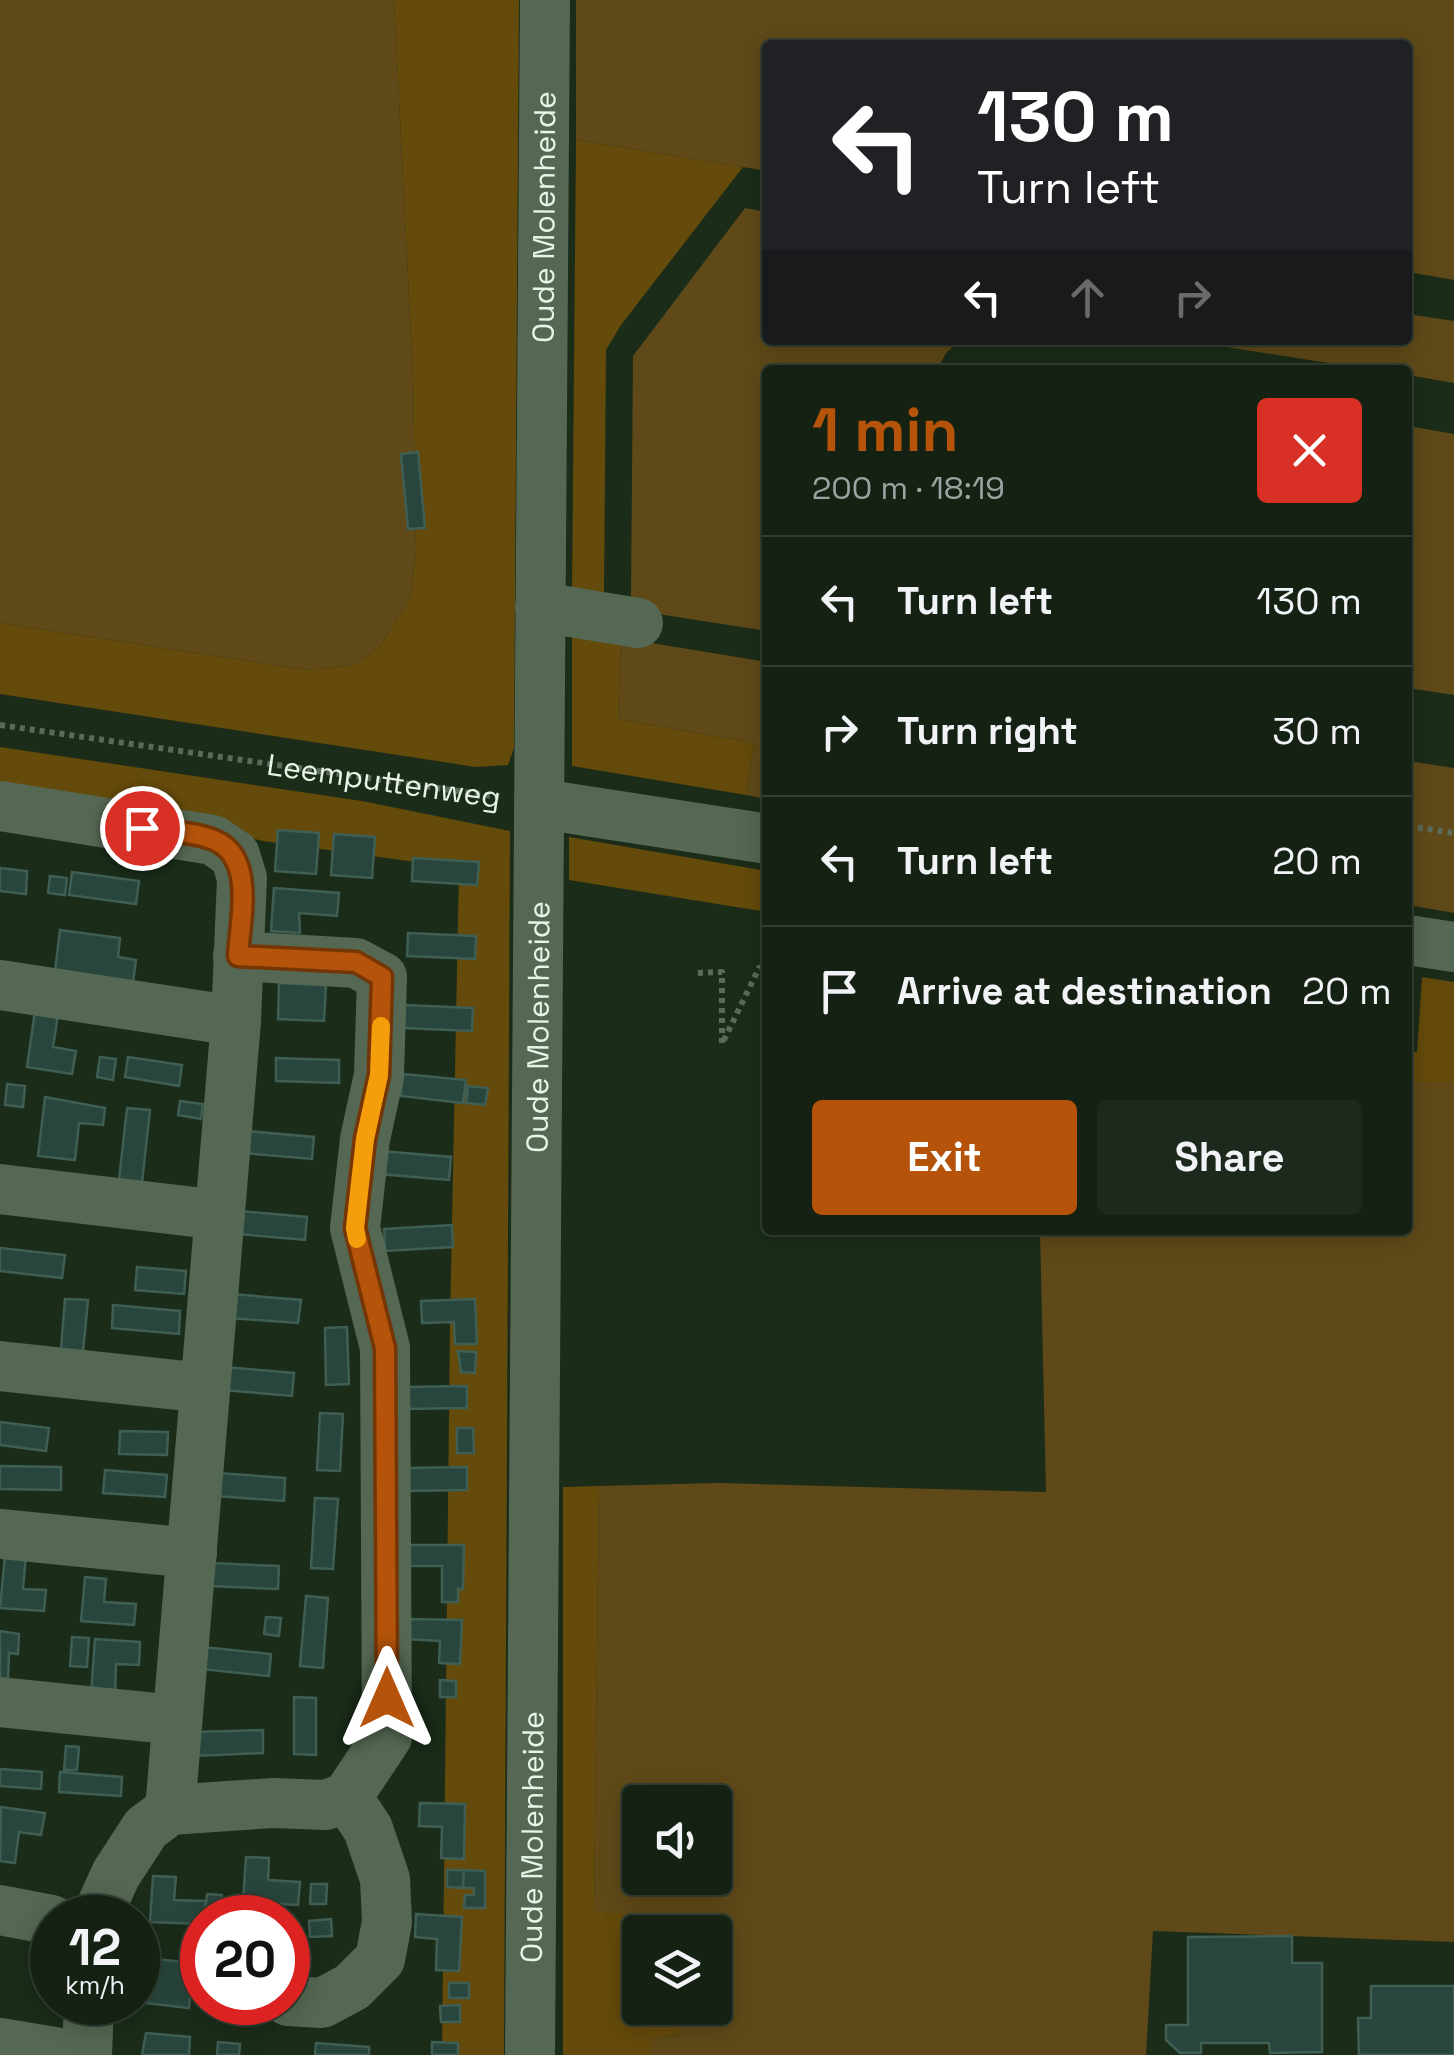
<!DOCTYPE html>
<meta charset="utf-8">
<style>
:root{--surface:#142113;--page:#1d291c;--text:#f1f3f6;--muted:#9da3a0;--line:#333e33;--accent:#b45309}
body{margin:0;font-family:"Space Grotesk",sans-serif;background:var(--page);color:var(--text);height:100vh;display:flex;flex-direction:column;font-size:38px;white-space:nowrap}
*{box-sizing:border-box;margin:0}
p{font-size:32px;color:var(--muted)}
.icon{flex:none;width:55px;height:55px;fill:none;stroke:currentColor;stroke-width:2;stroke-linecap:round;stroke-linejoin:round}
.map{position:relative;flex:1;overflow:hidden}
.drawer{position:absolute;left:762px;top:365px;width:650px;height:870px;display:flex;flex-direction:column;background:var(--surface);border-radius:10px;box-shadow:0 5px 25px #0003,0 0 0 2px var(--line)}
.drawer>*{flex:none}
.banner{position:absolute;left:762px;top:40px;width:650px;height:305px;border-radius:10px;box-shadow:0 5px 25px #0003,0 0 0 2px var(--line);background:#202124;color:#fff;overflow:hidden}
.fabs{position:absolute;left:622px;top:1785px;display:grid;gap:20px}
.fabs a{display:grid;place-items:center;width:110px;height:110px;border-radius:10px;background:var(--surface);box-shadow:0 5px 25px #0003,0 0 0 2px var(--line);font-size:50px}
.speed{position:absolute;left:30px;top:1895px;display:flex;gap:20px;font-size:50px;font-weight:700;text-align:center}
.speed>*{display:grid;place-content:center;width:130px;height:130px;border-radius:50%;background:var(--surface);box-shadow:0 5px 25px #0003,0 0 0 2px var(--line);line-height:1}
.speed small{font-size:25px;font-weight:400}
.speed .limit{border:15px solid #d22;background:#fff;color:#111}
.pin{position:absolute;display:grid;place-items:center;width:85px;height:85px;color:#fff;margin:-42px;border:5px solid #fff;border-radius:50%;box-shadow:0 2px 10px #0007}
.me{position:absolute;width:110px;margin:-55px;rotate:0deg;stroke-linejoin:round;filter:drop-shadow(0 0 8px #0008)}
.turn{display:flex;align-items:center;gap:35px;height:210px;padding:0 50px;font-size:45px}
.turn .icon{width:130px;height:130px;stroke-width:2.5}
.turn b{display:block;font-size:70px;line-height:85px}
.lanes{display:flex;align-items:center;height:95px;padding:0 50px;background:#0003;justify-content:center;gap:50px;direction:ltr}
.lanes .off{opacity:.35}
.round{display:grid;place-items:center;flex:none;width:105px;height:105px;border-radius:10px;background:var(--page)}
.head{display:flex;align-items:center;justify-content:space-between;height:170px;padding:0 50px}
h1{font-size:60px;font-weight:800;line-height:75px;color:var(--accent)}
.action{display:flex;gap:20px;margin-top:auto;padding:20px 50px}
.action a{flex:1;height:115px;border-radius:10px;background:var(--accent);color:#fff;font-size:40px;font-weight:800;line-height:115px;text-align:center}
.action a+a{background:var(--page);color:var(--text)}
ul{padding:0;list-style:none}
li{display:flex;align-items:center;gap:30px;height:130px;padding:0 50px;border-top:2px solid var(--line)}
li div{flex:1}
li b{display:block;font-size:38px}
li em{font-style:normal}
.map>svg:first-child{display:block}
</style>
<div class="map">
<svg width="1454" height="2055" viewBox="0 0 1454 2055">
<rect width="100%" height="100%" fill="#1b2c19"/>
<!-- green -->
<path fill="#5f4918" fill-rule="evenodd" d="M0 0H394L413 375 416 549 411 597 379 648 353 665 307 670 0 623Z
M576 0H1454V280L1408 272V45H768L767 171 576 140Z
M745 208 767 212 768 340H960L946 353 937 370H768L767 631 658 614 632 605 631 595 633 356Z
M1408 314 1454 321V383L1408 375V370H1373L1182 340H1408Z
M1408 426 1454 434V695L1408 688Z
M621 638 767 662V799L746 795 754 743 618 719Z
M1408 761 1454 768V913L1408 905Z
M1408 1082H1454V1942L1153 1931 1146 2055H649L650 2038 679 2035V2008H715V1932H679V1922L594 1911 599 1486 719 1483 1046 1492 1040 1230H1408ZM640 1802H715V1878H640Z"/>
<!-- forest -->
<path fill="#644a0b" d="M394 0H519L514 748 508 765 476 767 0 694V623L307 670 353 665 379 648 411 597 416 549 413 375Z
M576 140 743 167 621 325 606 350 604 595 572 594Z
M572 630 621 638 618 719 754 743 746 795 572 766Z
M0 747 362 801 510 831 504 2055H442L450 1324 459 868 263 841 224 831 0 794Z
M569 837 767 871V912L569 880Z
M1422 977 1454 982V1082H1408V1052H1417Z
M599 1486 594 1911 679 1921V1932H640V2008H679V2035L651 2038 649 2055H563V1487Z"/>
<!-- building -->
<path fill="#28463d" stroke="#3f5e54" stroke-width="2.5" d="M418 452 425 528 408 529 401 454Z
M278 830 319 833 316 874 275 871Z
M334 834 375 837 372 878 331 875Z
M413 858 479 862 477 885 412 881Z
M0 868 27 871 26 894 0 891Z
M72 872 139 881 136 904 69 895Z
M50 876 67 878 65 895 48 893Z
M274 888 339 893 337 916 299 913 300 933 271 931Z
M60 930 120 938 118 957 136 960 133 982 55 971Z
M408 933 476 936 475 959 407 956Z
M279 983 326 985 324 1021 278 1019Z
M405 1005 473 1008 472 1031 404 1028Z
M35 1011 58 1015 53 1047 76 1051 72 1074 27 1067Z
M100 1057 116 1059 113 1080 97 1077Z
M128 1057 182 1065 179 1086 125 1077Z
M276 1058 339 1060V1083L276 1081Z
M403 1074 466 1080 463 1103 401 1096Z
M7 1084 25 1086 23 1107 5 1105Z
M468 1086 488 1088 485 1105 466 1103Z
M45 1097 105 1108 103 1125 79 1123 75 1160 38 1156Z
M180 1101 203 1104 201 1119 178 1115Z
M127 1108 150 1110 142 1183 119 1180Z
M247 1131 314 1137 312 1159 244 1153Z
M381 1151 451 1157 449 1180 379 1174Z
M240 1211 307 1217 305 1240 238 1234Z
M452 1225 453 1247 385 1251 384 1229Z
M0 1248 65 1255 62 1278 0 1271Z
M137 1267 186 1271 184 1294 135 1290Z
M232 1294 301 1300 298 1323 230 1318Z
M65 1299 88 1300 82 1362 60 1361Z
M475 1299 477 1344H455L454 1322 422 1323 421 1301Z
M113 1305 180 1311 179 1334 112 1328Z
M347 1327 349 1384 326 1385 325 1328Z
M458 1351 476 1352 475 1373 461 1372Z
M226 1367 294 1373 292 1396 224 1390Z
M467 1386V1408L404 1409V1387Z
M320 1413 343 1414 340 1471 317 1470Z
M0 1422 49 1428 46 1451 0 1445Z
M457 1428H473L474 1453H457Z
M120 1431 168 1432 167 1455 119 1454Z
M0 1466 61 1467V1490L0 1489Z
M467 1467V1490L405 1491V1468Z
M105 1470 167 1475 165 1497 103 1493Z
M218 1473 285 1478 284 1501 216 1496Z
M315 1498 338 1499 333 1569 311 1568Z
M410 1545H464L463 1589H458V1602H442V1566H410Z
M5 1555 26 1556 23 1589 46 1590 44 1611 0 1608Z
M211 1563 279 1566 278 1589 210 1586Z
M85 1577 106 1579 104 1602 136 1604 134 1625 81 1621Z
M306 1596 328 1598 323 1668 300 1666Z
M266 1617 281 1618 279 1636 264 1634Z
M407 1619 462 1620 460 1664 439 1663 440 1641 407 1639Z
M0 1631 19 1634 18 1654 9 1653 8 1680H0Z
M72 1637 89 1638 87 1667 70 1666Z
M95 1639 140 1642 139 1665 116 1664 115 1697 91 1695Z
M203 1647 271 1654 269 1676 201 1669Z
M440 1680 456 1681V1697H440Z
M294 1697 316 1698V1755L294 1754Z
M263 1730V1753L195 1756 194 1732Z
M66 1746 79 1747 77 1770H64Z
M0 1769 42 1772 41 1789 0 1786Z
M60 1772 122 1777 121 1796 59 1792Z
M420 1803 465 1804 464 1859 441 1858 442 1827 419 1826Z
M1 1807 45 1813 41 1835 19 1832 15 1863 0 1861Z
M246 1857 269 1858 268 1880 300 1882 298 1905 243 1902Z
M447 1870H464L463 1888 447 1887Z
M464 1870 485 1871V1908H464L465 1895H474V1888H463Z
M153 1876 176 1877 174 1900 206 1901 202 1924 150 1922Z
M311 1884H327L326 1904H310Z
M207 1894 222 1895 221 1917 229 1918H205Z
M416 1914 462 1917 459 1971 436 1970 437 1939 415 1937Z
M331 1919 332 1936 310 1937 309 1921Z
M1292 1936V1963H1322V2052L1270 2053 1269 2043H1201V2053H1180L1166 2040V2025H1188V1937Z
M138 1957 193 1963 189 2008 136 2002Z
M449 1983H469V1998H449Z
M1371 1986H1454V2055H1359L1358 2018H1371Z
M460 2005V2022H441L440 2006Z
M146 2033 190 2037 189 2055H142Z
M218 2042 240 2044 239 2055H217Z
M432 2042 458 2043V2055H432Z
M316 2043 369 2047V2055H315Z"/>
<g fill="none" stroke-linecap="round" stroke-linejoin="round">
<!-- path -->
<g stroke="#5b6a59" stroke-width="6" stroke-dasharray="5 5" stroke-linecap="butt">
<path id="s1" d="M0 725 499 797"/>
<path d="M1408 826 1454 833"/>
<path d="M698 973 722 972V1044L759 968 768 965"/>
</g>
<!-- minor -->
<g stroke="#556853" stroke-width="50">
<path d="M540 607 638 623"/>
<path d="M541 804 768 839"/>
<path d="M0 806 213 840 235 855 242 878 236 1021 170 1810"/>
<path d="M1408 940 1454 947"/>
<path d="M0 985 236 1021"/>
<path d="M0 1189 220 1215"/>
<path d="M0 1366 205 1388"/>
<path d="M0 1534 192 1553"/>
<path d="M0 1702 177 1720"/>
<path d="M0 1910 52 1920"/>
<path d="M96 1918 116 1874 146 1828 170 1810 273 1803 326 1805 347 1797 387 1737 385 1348 355 1228 365 1139 379 1075 382 977 356 963 238 956"/>
<path d="M288 2001 322 2003 352 1987 380 1959 387 1922 385 1879 368 1829 347 1797"/>
<path d="M0 2043 72 2055"/>
<path d="M87 2055 89 2002"/>
<path id="s2" d="M530 2055 545 0"/>
</g>
</g>
<g fill="none" stroke-linecap="round" stroke-linejoin="round">
<!-- route casing -->
<g stroke="#753606" stroke-width="25">
<path id="route" d="M142 828C164 832 193 831 214 840 256 857 240 920 238 956L356 962 382 977 379 1075 365 1139 355 1228 385 1348 387 1698"/>
</g>
<!-- route -->
<use href="#route" stroke="#b45309" stroke-width="18"/>
<!-- slow -->
<path stroke="#f59e0b" stroke-width="18" d="M357 1239 355 1228 365 1139 379 1075 381 1026"/>
</g>
<g text-anchor="middle" dominant-baseline="central" stroke-width="9" stroke-linejoin="round" paint-order="stroke">
<!-- street labels -->
<g font-size="30" fill="#e9f4e8" stroke="#0a120a">
<text stroke="none"><textPath href="#s2" startOffset="1838">Oude Molenheide</textPath></text>
<text stroke="none"><textPath href="#s1" startOffset="388">Leemputtenweg</textPath></text>
<text stroke="none"><textPath href="#s2" startOffset="1028">Oude Molenheide</textPath></text>
<text stroke="none"><textPath href="#s2" startOffset="218">Oude Molenheide</textPath></text>
</g>
</g>
</svg>
<div class="fabs">
<a><svg class="icon" aria-label="sound" viewBox="0 0 24 24"><path d="M4 9h4l5-4v14l-5-4H4zM17 9q2 3 0 6"/></svg></a>
<a><svg class="icon" aria-label="layers" viewBox="0 0 24 24"><path d="M12 4l9 5-9 5-9-5zM3 14l9 5 9-5"/></svg></a>
</div>
<div class="speed"><div>12<small>km/h</small></div><div class="limit">20</div></div>
<div class="pin" style="left:142px;top:828px;background:#d93025"><svg class="icon" aria-label="arrive" viewBox="0 0 24 24"><path d="M6 21V4h12l-3 4 3 4H6"/></svg></div>
<svg class="me" style="left:387px;top:1698px" viewBox="-20 -20 40 40"><path d="M0-17L14 15 0 8-14 15z" fill="#b45309" stroke="#fff" stroke-width="4"/></svg>
<div class="banner">
<div class="turn"><svg class="icon" aria-label="left" viewBox="0 0 24 24"><path d="M17 20v-9H6M10 6l-5 5 5 5"/></svg><div><b>130 m</b>Turn left</div></div>
<div class="lanes"><svg class="icon" aria-label="left" viewBox="0 0 24 24"><path d="M17 20v-9H6M10 6l-5 5 5 5"/></svg><svg class="icon off" aria-label="ahead" viewBox="0 0 24 24"><path d="M12 20V5M6 11l6-6 6 6"/></svg><svg class="icon off" aria-label="right" viewBox="0 0 24 24"><path d="M7 20v-9h11M14 6l5 5-5 5"/></svg></div>
</div>
<section class="drawer">
<div class="head"><div><h1>1 min</h1><p>200 m · 18:19</p></div><a class="round" style="background:#d93025;color:#fff"><svg class="icon" aria-label="close" viewBox="0 0 24 24"><path d="M6 6l12 12M18 6L6 18"/></svg></a></div>
<ul>
<li><svg class="icon" aria-label="left" viewBox="0 0 24 24"><path d="M17 20v-9H6M10 6l-5 5 5 5"/></svg><div><b>Turn left</b></div><em>130 m</em></li>
<li><svg class="icon" aria-label="right" viewBox="0 0 24 24"><path d="M7 20v-9h11M14 6l5 5-5 5"/></svg><div><b>Turn right</b></div><em>30 m</em></li>
<li><svg class="icon" aria-label="left" viewBox="0 0 24 24"><path d="M17 20v-9H6M10 6l-5 5 5 5"/></svg><div><b>Turn left</b></div><em>20 m</em></li>
<li><svg class="icon" aria-label="arrive" viewBox="0 0 24 24"><path d="M6 21V4h12l-3 4 3 4H6"/></svg><div><b>Arrive at destination</b></div><em>20 m</em></li>
</ul>
<div class="action"><a>Exit</a><a>Share</a></div>
</section>
</div>
